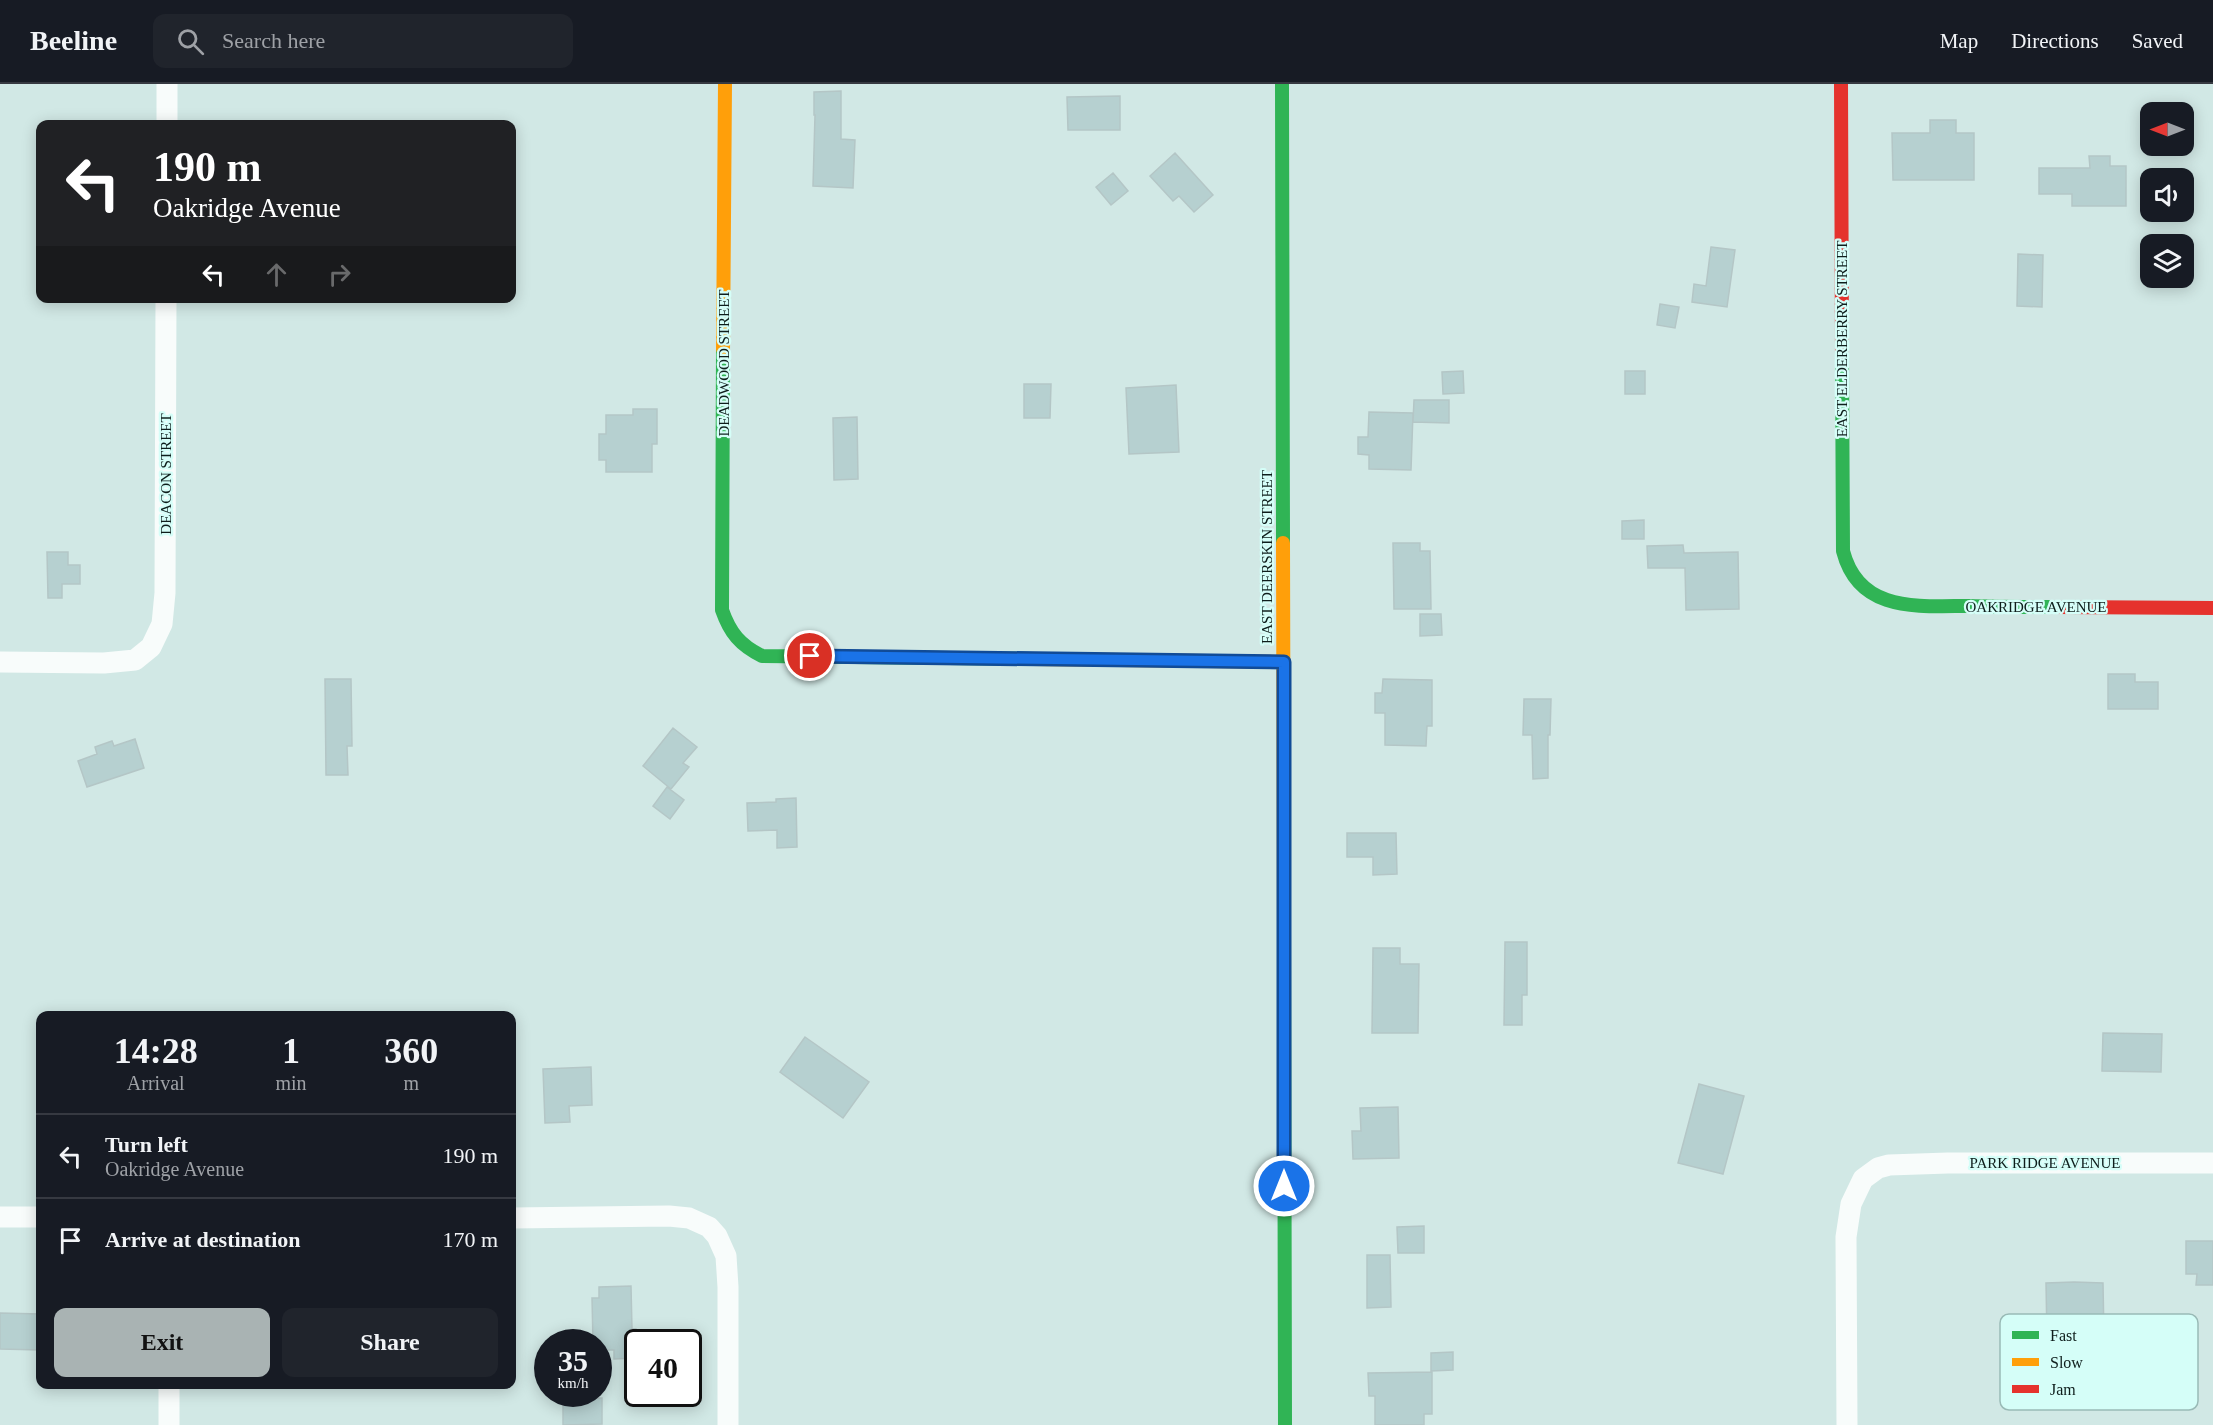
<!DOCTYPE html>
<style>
:root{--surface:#171b24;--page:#20242c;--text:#f1f3f6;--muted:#9ea1a6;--line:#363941;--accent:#a9b3b3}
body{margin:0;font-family:"Times New Roman",serif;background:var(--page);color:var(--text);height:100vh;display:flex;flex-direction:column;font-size:22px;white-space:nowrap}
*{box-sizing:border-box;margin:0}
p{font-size:20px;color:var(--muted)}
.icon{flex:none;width:33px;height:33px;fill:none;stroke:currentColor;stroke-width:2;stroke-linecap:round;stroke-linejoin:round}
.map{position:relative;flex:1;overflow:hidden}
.panel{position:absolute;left:36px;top:927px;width:480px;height:378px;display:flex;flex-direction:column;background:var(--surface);border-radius:12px;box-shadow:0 3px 15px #0003}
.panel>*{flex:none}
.banner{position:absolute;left:36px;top:36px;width:480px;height:183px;border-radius:12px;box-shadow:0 3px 15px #0003;background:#202124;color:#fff;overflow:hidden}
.needle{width:39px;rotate:270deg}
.buttons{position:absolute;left:2140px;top:18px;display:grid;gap:12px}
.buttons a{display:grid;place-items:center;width:54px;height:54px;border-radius:12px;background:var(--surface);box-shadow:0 3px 15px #0003;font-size:30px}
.speed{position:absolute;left:534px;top:1245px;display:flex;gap:12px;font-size:30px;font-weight:700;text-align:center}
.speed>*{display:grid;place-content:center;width:78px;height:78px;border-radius:50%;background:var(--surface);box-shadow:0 3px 15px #0003;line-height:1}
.speed small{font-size:15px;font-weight:400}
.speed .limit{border:3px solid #111;border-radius:9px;background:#fff;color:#111}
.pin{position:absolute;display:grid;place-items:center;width:51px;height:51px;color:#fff;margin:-26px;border:3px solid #fff;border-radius:50%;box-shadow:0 2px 6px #0007}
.me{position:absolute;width:66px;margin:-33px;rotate:0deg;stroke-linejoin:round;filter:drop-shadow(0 0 4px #0008)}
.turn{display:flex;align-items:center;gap:21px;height:126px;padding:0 18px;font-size:27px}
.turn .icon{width:78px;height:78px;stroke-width:2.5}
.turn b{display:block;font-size:42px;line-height:51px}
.lanes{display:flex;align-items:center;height:57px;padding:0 18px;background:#0003;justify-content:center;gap:30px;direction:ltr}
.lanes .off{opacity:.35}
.eta{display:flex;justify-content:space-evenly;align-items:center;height:102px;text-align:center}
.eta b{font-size:36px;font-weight:600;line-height:42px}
.cta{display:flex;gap:12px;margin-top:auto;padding:12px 18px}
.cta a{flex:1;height:69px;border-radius:12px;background:var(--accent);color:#111;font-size:24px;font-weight:600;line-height:69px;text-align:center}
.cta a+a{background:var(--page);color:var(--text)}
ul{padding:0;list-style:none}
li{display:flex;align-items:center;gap:18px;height:84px;padding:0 18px;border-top:2px solid var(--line)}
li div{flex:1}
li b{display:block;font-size:22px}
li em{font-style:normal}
header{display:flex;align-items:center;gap:36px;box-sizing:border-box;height:84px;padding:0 30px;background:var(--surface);border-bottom:2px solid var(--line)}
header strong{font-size:28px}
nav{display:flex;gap:33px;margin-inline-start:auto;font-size:21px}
.search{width:420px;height:54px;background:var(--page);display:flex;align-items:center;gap:15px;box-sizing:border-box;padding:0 21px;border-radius:12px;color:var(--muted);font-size:22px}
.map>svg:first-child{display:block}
</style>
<header>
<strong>Beeline</strong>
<div class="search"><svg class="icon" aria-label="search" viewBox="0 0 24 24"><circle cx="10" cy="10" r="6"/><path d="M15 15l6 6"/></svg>Search here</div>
<nav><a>Map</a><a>Directions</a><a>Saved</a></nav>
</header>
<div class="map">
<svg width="2213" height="1341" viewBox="0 0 2213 1341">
<rect width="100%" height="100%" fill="#d1e8e5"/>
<!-- building -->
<path fill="#b6d0d0" stroke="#b4c6c6" stroke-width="1.5" d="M841 7V55L855 56 853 104 813 102 815 31H814V8Z
M1120 12V46H1068L1067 13Z
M1930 36H1956V49H1974V96H1893L1892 49H1930Z
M1175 69 1213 111 1194 128 1179 112 1173 117 1150 92Z
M2089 72H2110V82H2126V122H2072V110H2039V84H2090Z
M1113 89 1128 107 1111 121 1096 103Z
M1711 163 1735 166 1727 223 1692 218 1694 200 1706 202Z
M2018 170 2043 171 2042 223 2017 222Z
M1660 220 1679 223 1675 244 1657 241Z
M1463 287 1464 309 1443 310 1442 288Z
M1625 287H1645V310H1625Z
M1024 300H1051L1050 334H1024Z
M1176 301 1179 368 1129 370 1126 304Z
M1414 316H1449V339L1413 338Z
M633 325H657V360H652V388H606V376H599V350H606V331H633Z
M1369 328 1413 329 1411 386 1369 385V371L1358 370V353H1368Z
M857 333 858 395 834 396 833 334Z
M1644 436V455H1622V437Z
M1393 459H1420V467H1430L1431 525H1394Z
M1683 461 1684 469 1738 468 1739 525 1686 526 1685 484H1648L1647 462Z
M47 468H68V481H80V500H62V514H48Z
M1420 530H1441L1442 551 1420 552Z
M2108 590H2135V598H2158V625H2108Z
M325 595H351L352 662H347L348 691H326Z
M1383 595 1432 596V642H1427L1426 662 1385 661V629H1375V609H1382Z
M1524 615H1551L1550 651H1548V694L1533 695 1532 651H1523Z
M673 644 697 663 683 679 689 683 671 705 643 682Z
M135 655 144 684 87 703 78 677 97 670 95 663 112 657 114 662Z
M667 703 684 716 670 735 653 722Z
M796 714 797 763 777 764V746L748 747 747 719 776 718V715Z
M1347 749H1396L1397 790 1373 791V773H1347Z
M1505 858H1527V911H1522V941H1504Z
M1373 864H1400V880H1419L1418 949H1372Z
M2103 949 2162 950 2161 988 2102 987Z
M805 953 869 998 843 1034 780 988Z
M591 983 592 1021 569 1022 570 1038 545 1039 543 985Z
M1699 1000 1744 1012 1723 1090 1678 1079Z
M1398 1023 1399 1074 1353 1075 1352 1047H1361L1360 1024Z
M1424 1142V1169H1398L1397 1143Z
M2186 1157H2213V1201H2196L2197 1190H2186Z
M1367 1171H1390L1391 1223 1367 1224Z
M2074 1198 2103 1199 2104 1253 2047 1254 2046 1199Z
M631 1202 632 1245H636L637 1274 614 1275V1266H598V1258H593L592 1214H599V1203Z
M0 1229 40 1230V1266L0 1265Z
M1453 1268V1286L1431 1287V1269Z
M1432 1288V1330H1424V1341H1375V1312H1369L1368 1289Z
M602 1314V1340L563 1341V1315Z"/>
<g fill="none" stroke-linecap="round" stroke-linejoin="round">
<!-- street -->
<path stroke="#f8fcfb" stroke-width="21" d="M167 40V0
M0 578 104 579 135 576 151 563 162 540 165 509 166 214
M0 1133H40
M512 1134 669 1132 689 1134 709 1143 717 1152 726 1172 728 1203V1341
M169 1300V1341
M1847 1341 1846 1153 1851 1120 1863 1095 1878 1084 1889 1081 1948 1079H2213"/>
<!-- fast -->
<path stroke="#30b455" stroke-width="14" d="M1282 0 1283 459
M723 265 722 526C730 549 740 561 762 572L1034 575
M1842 273 1843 467C1859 529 1918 522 1969 522 1999 523 2028 523 2057 523
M1284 847 1285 1341"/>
<!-- slow -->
<path stroke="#ff9f0a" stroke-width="14" d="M723 265 725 0
M1283 459 1284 847
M1034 575 1284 578"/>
<!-- jam -->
<path stroke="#e5322d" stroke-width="14" d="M1841 0 1842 273
M2057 523 2213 524"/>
</g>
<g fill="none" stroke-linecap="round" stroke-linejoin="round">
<!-- route casing -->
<g stroke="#114b97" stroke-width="15">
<path id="route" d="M810 572 1284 578V1102"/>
</g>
<!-- route -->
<use href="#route" stroke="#1a73e8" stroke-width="10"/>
</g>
<g text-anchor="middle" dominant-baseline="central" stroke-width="4.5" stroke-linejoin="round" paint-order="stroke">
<!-- street labels -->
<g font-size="15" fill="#0e1d1b" stroke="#d5fef8">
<text transform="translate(1842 255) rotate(-90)">EAST ELDERBERRY STREET</text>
<text transform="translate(724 279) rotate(-90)">DEADWOOD STREET</text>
<text transform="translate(166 390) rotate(-90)">DEACON STREET</text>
<text transform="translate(1267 473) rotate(-90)">EAST DEERSKIN STREET</text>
<text x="2036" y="523">OAKRIDGE AVENUE</text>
<text x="2045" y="1079">PARK RIDGE AVENUE</text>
</g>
</g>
<!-- legend -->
<rect x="2000" y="1230" width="198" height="96" rx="9" fill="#d5fef8" stroke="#99bab6" stroke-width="1.5"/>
<rect x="2012" y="1247" width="27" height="8" fill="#30b455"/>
<rect x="2012" y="1274" width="27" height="8" fill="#ff9f0a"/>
<rect x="2012" y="1301" width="27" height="8" fill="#e5322d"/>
<g font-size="16" fill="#0e1d1b">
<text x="2050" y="1257">Fast</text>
<text x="2050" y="1284">Slow</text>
<text x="2050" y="1311">Jam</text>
</g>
</svg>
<div class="buttons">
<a><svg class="needle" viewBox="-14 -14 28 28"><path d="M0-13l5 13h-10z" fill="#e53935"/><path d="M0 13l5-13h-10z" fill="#9ea1a6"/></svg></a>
<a><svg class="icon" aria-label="sound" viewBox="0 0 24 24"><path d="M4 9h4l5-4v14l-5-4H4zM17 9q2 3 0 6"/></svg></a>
<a><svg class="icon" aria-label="layers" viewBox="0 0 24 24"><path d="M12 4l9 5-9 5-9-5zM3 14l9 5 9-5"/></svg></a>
</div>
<div class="speed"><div>35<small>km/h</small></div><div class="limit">40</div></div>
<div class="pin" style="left:810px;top:572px;background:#d93025"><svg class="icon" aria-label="arrive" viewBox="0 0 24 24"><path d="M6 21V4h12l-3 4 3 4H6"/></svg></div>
<svg class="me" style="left:1284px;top:1102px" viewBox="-20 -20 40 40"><circle r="17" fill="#1a73e8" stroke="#fff" stroke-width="3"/><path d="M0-11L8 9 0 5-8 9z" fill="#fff"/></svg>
<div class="banner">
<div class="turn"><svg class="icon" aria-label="left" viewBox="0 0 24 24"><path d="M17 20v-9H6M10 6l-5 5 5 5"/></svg><div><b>190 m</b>Oakridge Avenue</div></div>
<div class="lanes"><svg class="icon" aria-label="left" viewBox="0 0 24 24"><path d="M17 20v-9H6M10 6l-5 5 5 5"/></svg><svg class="icon off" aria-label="ahead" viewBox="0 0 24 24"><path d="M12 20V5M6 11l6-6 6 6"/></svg><svg class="icon off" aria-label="right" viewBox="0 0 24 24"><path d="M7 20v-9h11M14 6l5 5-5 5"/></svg></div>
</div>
<section class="panel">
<div class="eta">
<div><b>14:28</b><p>Arrival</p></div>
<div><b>1</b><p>min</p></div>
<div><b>360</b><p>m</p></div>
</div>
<ul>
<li><svg class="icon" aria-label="left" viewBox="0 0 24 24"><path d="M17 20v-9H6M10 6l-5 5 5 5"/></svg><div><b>Turn left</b><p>Oakridge Avenue</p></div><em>190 m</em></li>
<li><svg class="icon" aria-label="arrive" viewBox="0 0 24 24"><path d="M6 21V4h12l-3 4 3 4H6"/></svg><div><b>Arrive at destination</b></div><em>170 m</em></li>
</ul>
<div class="cta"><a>Exit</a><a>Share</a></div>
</section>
</div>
